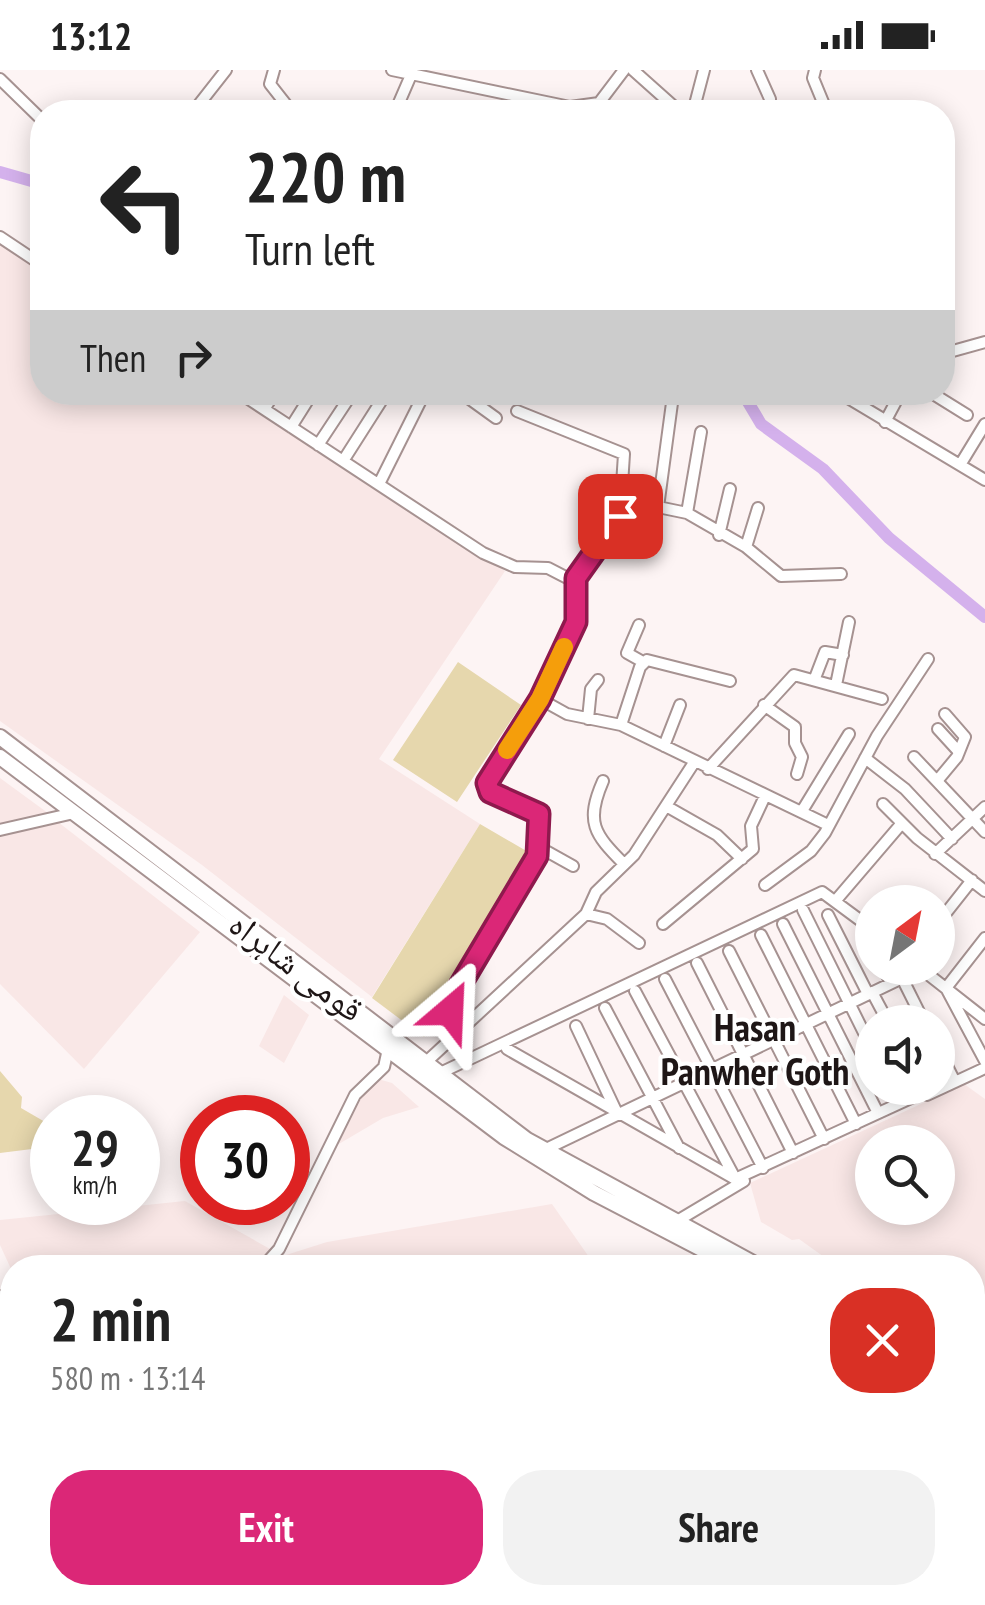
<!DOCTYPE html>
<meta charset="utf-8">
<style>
:root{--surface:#fff;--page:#f2f2f2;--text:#222;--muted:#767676;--accent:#db2777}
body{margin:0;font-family:"PT Sans Narrow","Noto Naskh Arabic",sans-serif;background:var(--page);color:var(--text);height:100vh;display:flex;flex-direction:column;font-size:38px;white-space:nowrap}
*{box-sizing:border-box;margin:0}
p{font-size:32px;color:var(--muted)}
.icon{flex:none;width:55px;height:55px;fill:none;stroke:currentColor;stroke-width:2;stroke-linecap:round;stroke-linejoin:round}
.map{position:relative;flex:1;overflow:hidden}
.sheet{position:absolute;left:0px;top:1185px;width:985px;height:350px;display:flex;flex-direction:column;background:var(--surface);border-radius:40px 40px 0 0;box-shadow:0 5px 25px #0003}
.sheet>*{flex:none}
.hud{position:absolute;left:30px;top:30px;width:925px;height:305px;border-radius:40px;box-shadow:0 5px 25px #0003;background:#fff;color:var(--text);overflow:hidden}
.needle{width:65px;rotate:32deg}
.fabs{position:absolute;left:855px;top:815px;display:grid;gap:20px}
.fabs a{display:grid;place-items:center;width:100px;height:100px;border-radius:50%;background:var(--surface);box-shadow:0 5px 25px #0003;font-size:50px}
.speed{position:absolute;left:30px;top:1025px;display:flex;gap:20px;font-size:50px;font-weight:700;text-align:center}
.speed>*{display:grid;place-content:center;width:130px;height:130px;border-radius:50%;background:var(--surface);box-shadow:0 5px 25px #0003;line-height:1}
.speed small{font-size:25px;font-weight:400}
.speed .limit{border:15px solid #d22;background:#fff;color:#111}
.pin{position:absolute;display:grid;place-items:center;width:85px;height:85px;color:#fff;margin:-42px;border-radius:20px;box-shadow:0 5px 15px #0006}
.me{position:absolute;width:110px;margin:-55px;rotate:26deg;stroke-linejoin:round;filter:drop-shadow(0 0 8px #0008)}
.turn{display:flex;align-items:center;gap:35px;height:210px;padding:0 50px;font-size:45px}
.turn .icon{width:130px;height:130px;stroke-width:2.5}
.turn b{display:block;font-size:70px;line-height:85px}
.then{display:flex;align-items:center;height:95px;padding:0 50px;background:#0003;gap:20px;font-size:38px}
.round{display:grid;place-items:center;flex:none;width:105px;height:105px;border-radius:40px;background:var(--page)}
.summary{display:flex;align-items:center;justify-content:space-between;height:170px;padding:0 50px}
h1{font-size:60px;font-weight:700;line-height:75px}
.primary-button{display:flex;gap:20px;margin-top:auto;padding:20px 50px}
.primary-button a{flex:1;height:115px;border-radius:40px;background:var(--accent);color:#fff;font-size:40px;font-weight:700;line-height:115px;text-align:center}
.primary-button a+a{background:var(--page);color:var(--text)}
.status{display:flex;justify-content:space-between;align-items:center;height:70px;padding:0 50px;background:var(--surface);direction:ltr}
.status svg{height:28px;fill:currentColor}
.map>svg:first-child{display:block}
</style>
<div class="status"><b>13:12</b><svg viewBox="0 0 49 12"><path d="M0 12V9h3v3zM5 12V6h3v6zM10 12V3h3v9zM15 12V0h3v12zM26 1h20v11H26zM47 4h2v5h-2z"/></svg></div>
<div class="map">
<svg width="985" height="1535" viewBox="0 0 985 1535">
<rect width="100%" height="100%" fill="#fdf4f4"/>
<!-- built -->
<path fill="#f9e7e6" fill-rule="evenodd" d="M0 171 42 199V322L232 323 505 501 379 689 480 754 372 927 202 795 0 651Z
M0 708 52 746 0 756Z
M58 752 200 862 84 999 0 914V765Z
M284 925 309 945 284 993 259 976Z
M378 1009 392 1013 419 1037 383 1048 332 1078 357 1031Z
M964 1014 985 1029V1253L973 1264 972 1198 838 1197 799 1169 792 1170 761 1152 750 1113ZM872 1072H938V1138H872Z
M185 1131 270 1179 268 1188 254 1197 12 1198V1201L0 1175V1150Z
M552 1134 596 1197 268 1198 286 1185 327 1172Z
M973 1438 985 1453V1535H778L786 1523 972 1522Z
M12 1499V1522H394L403 1535H0V1506Z"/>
<!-- green -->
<path fill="#e6d7ad" d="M458 592 521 635 457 732 393 690Z
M480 754 535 786 424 967 372 928Z
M0 1001 22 1027 21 1038 52 1056V1091L34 1095 32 1079 0 1083Z"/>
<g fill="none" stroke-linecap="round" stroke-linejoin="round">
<!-- river -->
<path stroke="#d4b1ec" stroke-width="12" d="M0 102 42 114
M742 322 761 354 823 399 889 468 985 547"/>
<!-- minor casing -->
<g stroke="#a69291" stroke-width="14">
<path id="minor" d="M274 0 270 14 292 42
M392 0 570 37 599 33 624 0
M633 0 680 42
M757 0 770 29
M815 0 813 8 827 42
M0 9 42 50
M193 42 226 0
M395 42 411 5
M693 42 704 0
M0 167 42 195
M942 284 985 272
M238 322 483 483 515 497 548 498 579 514 576 552 540 629 487 713 489 722 539 745 537 787 450 935 466 956
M460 322 496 348
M838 322 985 410
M930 322 967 345
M265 338 275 322
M517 341 624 384 620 446 576 508
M885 352 901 322
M291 357 313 322
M318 375 353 322
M343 391 387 322
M960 395 985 354
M379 414 425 322
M658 437 672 333
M622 442 658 437 687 443 746 477 781 506 841 504
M687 443 701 362
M719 465 730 419
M746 477 758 438
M639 555 627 583 643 592
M815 608 825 582 843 585
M836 615 849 552
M540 629 567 644 621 655 828 755
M764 635 795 657V673L802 687 797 704
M588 649 591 619 598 610
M621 655 640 597 647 590 730 611
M938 659 959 682
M664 676 680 635
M914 687 985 762
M865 688 905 719 952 769
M708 699 794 605 882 629
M603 711C585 752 594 764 624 794
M937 711 957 687 965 667 945 644
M883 734 917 768 985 821
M666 736 717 765 742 789
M802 741 849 664
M0 760 74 743
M539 777 573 796
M935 784 985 737
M765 815 811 781 825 763 877 666 928 589
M837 829 902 753
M803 840 872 979
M586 844 607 849 639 873
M828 845 868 924
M938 853 972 810
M663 854 753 779 751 756 765 726
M783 854 878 1043
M761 865 856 1054
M985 868 946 918 985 991
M869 872 872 879
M729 881 824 1069
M697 893 793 1083
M883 898 891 913
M920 898 985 949
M902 908 924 952
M665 909 763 1098
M635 921 735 1108
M872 922 888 952
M605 938 679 1078
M576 956 617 1043
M938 978 953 1008
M507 979 735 1109 933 1018
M424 994 586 844 596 822 634 785 695 691
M438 1004 822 822 872 859
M892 1018 900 1033
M927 1025 985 998
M544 1080 921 899
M677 1151 744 1111
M262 1198 279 1179 355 1025 384 997 388 979
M0 1226 12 1251
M0 1276 12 1270
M972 1316 985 1304
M0 1317 12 1311
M0 1325 12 1320
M0 1370 12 1398
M0 1454 10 1478
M409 1522 418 1535
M484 1522 493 1535
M529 1522 538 1535
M691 1522 718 1535
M460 1535 478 1522
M565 1535 572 1522
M619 1535 625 1522"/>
</g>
<!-- highway casing -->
<g stroke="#a69291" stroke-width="18">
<path id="highway" d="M0 667 527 1070 762 1198
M0 687 504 1067 594 1123 738 1198
M972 1380 985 1394
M972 1397 985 1412"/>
</g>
<!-- minor -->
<use href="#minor" stroke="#fff" stroke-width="10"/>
<!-- highway -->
<use href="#highway" stroke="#fff" stroke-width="14"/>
</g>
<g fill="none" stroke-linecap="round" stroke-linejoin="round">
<!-- route casing -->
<g stroke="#8e194d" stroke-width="25">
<path id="route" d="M450 941 452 929 537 786 539 744 490 722 487 713 540 629 576 552V508L620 446"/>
</g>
<!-- route -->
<use href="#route" stroke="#db2777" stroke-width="18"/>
<!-- slow -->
<path stroke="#f59e0b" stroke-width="18" d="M507 680 540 629 564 577"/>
</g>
<g text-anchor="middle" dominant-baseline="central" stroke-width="8" stroke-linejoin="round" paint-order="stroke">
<!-- street labels -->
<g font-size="35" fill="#1e1616" stroke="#fff">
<text transform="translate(297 896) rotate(37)">قومی شاہراہ</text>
</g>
<!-- neighbourhood labels -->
<g font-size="38" font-weight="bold" fill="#1e1616" stroke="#fff">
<text x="755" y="956">Hasan<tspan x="755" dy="44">Panwher Goth</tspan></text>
</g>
</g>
</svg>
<div class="fabs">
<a><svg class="needle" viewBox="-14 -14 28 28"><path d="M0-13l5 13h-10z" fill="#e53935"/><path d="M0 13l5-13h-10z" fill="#767676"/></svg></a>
<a><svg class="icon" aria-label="sound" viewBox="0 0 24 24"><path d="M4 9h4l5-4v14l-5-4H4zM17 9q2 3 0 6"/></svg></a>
<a><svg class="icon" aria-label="search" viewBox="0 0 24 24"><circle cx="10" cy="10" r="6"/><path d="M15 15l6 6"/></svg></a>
</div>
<div class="speed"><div>29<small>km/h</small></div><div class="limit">30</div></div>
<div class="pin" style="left:620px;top:446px;background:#d93025"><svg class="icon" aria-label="arrive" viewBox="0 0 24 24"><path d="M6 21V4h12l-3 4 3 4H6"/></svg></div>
<svg class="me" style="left:450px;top:941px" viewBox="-20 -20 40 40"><path d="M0-17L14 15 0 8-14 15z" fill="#db2777" stroke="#fff" stroke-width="4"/></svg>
<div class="hud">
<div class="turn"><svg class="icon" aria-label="left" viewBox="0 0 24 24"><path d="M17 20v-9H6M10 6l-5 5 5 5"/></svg><div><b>220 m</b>Turn left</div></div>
<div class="then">Then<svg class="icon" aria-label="right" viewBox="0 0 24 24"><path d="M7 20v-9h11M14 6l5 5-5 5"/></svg></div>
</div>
<section class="sheet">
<div class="summary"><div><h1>2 min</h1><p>580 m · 13:14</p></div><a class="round" style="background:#d93025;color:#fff"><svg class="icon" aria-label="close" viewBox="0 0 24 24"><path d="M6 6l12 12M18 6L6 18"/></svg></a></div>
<div class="primary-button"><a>Exit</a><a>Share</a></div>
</section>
</div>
